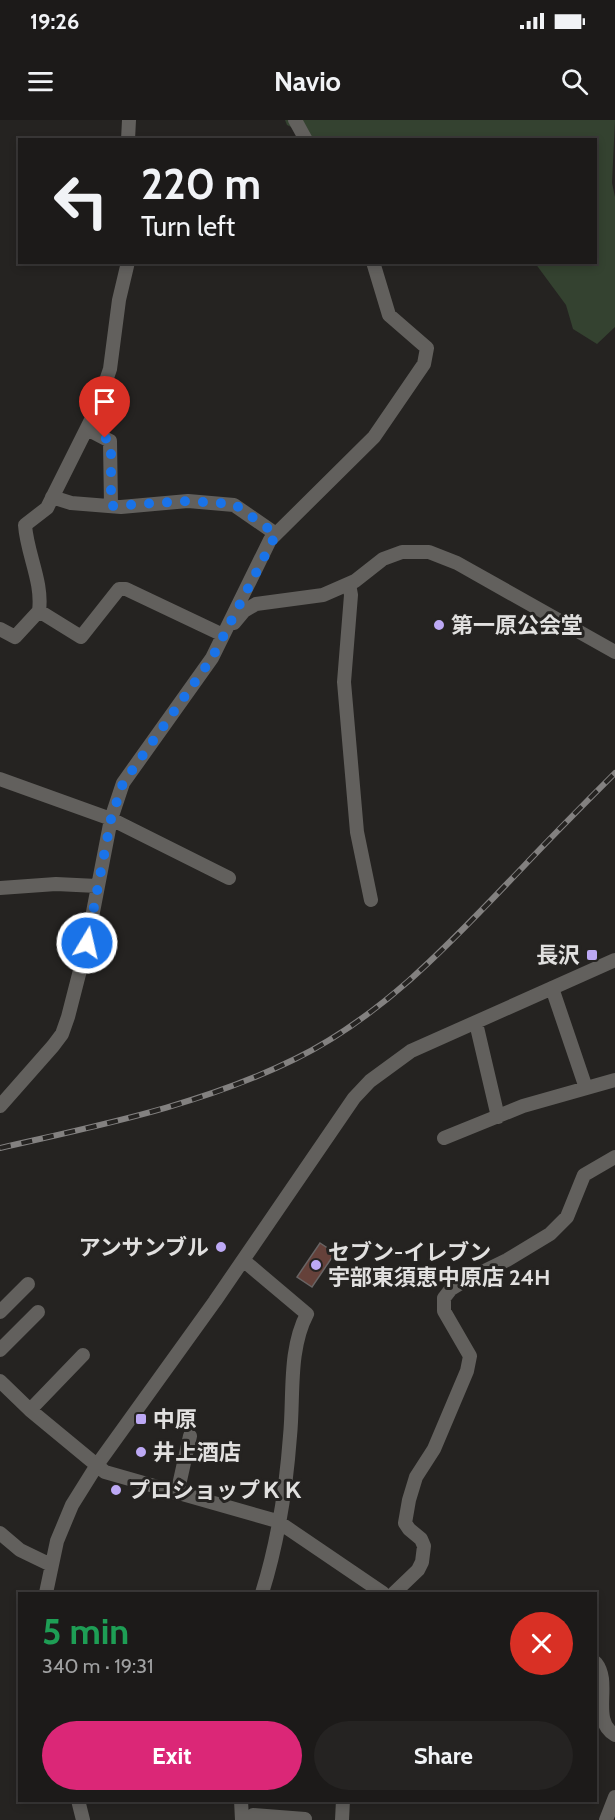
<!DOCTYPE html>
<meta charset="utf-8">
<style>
:root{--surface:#1c1a19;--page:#252322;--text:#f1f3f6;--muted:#a0a1a2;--line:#3a3838;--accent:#db2777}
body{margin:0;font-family:Cabin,"Noto Sans JP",sans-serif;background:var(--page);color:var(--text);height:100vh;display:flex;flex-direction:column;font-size:22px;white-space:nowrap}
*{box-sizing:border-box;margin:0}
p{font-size:20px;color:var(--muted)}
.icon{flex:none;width:33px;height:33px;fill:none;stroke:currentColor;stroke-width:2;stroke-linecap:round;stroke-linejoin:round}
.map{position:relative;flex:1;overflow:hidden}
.side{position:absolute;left:18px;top:1472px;width:579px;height:210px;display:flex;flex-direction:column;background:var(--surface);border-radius:0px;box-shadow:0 3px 9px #0003,0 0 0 2px var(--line)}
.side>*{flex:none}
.guide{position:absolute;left:18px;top:18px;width:579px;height:126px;border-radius:0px;box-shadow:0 3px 9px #0003,0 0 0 2px var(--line);background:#1c1a19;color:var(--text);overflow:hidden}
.pin{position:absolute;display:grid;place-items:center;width:51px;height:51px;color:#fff;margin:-62px -26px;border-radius:50% 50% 50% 0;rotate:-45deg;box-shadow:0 0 6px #0007}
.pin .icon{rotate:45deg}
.me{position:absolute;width:66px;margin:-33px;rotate:9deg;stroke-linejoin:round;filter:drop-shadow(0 0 4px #0008)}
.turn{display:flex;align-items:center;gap:21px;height:126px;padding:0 24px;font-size:27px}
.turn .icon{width:78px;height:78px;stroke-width:2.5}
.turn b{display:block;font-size:42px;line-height:51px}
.round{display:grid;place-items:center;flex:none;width:63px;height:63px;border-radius:32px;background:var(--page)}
.headline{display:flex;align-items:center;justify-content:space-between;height:102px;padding:0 24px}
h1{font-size:36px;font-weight:800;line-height:45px;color:#1e9e55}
.primary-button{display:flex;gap:12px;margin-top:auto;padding:12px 24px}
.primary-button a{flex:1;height:69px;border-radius:36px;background:var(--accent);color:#fff;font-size:24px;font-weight:800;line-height:69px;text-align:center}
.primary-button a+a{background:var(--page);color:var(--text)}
.status{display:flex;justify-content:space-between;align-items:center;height:42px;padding:0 30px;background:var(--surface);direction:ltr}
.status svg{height:16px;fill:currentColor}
header{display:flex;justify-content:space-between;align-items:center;height:78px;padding:0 24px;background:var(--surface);font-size:27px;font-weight:800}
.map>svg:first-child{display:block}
</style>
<div class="status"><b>19:26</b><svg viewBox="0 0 49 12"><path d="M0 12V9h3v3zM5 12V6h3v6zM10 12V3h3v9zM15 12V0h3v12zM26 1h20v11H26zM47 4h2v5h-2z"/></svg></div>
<header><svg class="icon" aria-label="menu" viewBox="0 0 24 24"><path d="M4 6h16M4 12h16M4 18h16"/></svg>Navio<svg class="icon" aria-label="search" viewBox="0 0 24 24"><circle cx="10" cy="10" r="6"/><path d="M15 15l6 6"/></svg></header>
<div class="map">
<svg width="615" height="1700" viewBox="0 0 615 1700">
<rect width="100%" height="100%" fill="#252321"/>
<!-- green -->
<path fill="#344230" d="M285 0H615L612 63 615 77V207L597 224 573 209 566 185 535 143 596 142V20L316 19 287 5Z"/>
<!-- building -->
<path fill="#65413a" stroke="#686464" stroke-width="1.5" d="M320 1123 335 1133 312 1167 297 1157Z"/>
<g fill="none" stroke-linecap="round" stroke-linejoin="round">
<!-- minor -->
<path stroke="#62605d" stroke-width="14" d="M295 0 306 20
M128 20 129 0
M87 309 110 321 111 386
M52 377 71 383 121 387 188 381 234 385 276 414
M349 464 351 475 344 562 357 712 371 780
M39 491C43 462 27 434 25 405L47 388 96 290 110 249 119 180 128 142
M234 503 244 491 256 484 323 475 355 461 383 439 402 432H429L457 443 615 532
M0 509 15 517 39 491 81 517 119 469H126L223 515
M0 659 111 699 229 758
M0 768 56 764 97 766
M552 868 586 968
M476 903 498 997
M0 986 53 926 62 914 68 897 87 823 111 699 123 663 212 538 270 420 374 317 424 244 427 228 389 195 373 142
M444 1018 523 986 615 960
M243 1140 307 1194C288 1230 294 1277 290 1316 286 1370 278 1422 262 1473
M0 1192 28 1164
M0 1230 38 1192
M0 1261 30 1290 105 1352 277 1401 383 1473
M30 1290 83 1235
M177 1374 190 1316
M0 1413 20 1430 51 1445
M46 1473 57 1421 72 1385 97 1345 215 1181 354 978 370 961 411 931 615 840
M394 1473 418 1450 422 1442 424 1426 421 1419 409 1409 405 1403 409 1380 416 1357 434 1329 467 1251 470 1236 444 1191V1178L451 1169 464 1161 507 1140 550 1114 567 1097 584 1055 615 1037
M596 1543C612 1563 590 1601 615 1615
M78 1680 83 1700
M241 1680 242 1700
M253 1695 305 1699
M342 1700 343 1680
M606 1700 615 1677"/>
<!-- rail casing -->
<g stroke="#838180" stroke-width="6">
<path id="rail" d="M0 1028C100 1005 202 985 295 939 385 895 455 818 523 747 553 715 584 684 615 653"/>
</g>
<!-- rail -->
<use href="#rail" stroke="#252321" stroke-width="4" stroke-dasharray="11" stroke-linecap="butt"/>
</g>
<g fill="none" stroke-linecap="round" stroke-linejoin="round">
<!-- route -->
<path stroke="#1a73e8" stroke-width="10" stroke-dasharray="0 18" d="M87 823 111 699 123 663 212 538 276 414 234 384 188 381 111 386V326L110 321 105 318"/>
</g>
<!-- markers -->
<g fill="#bda9f5" stroke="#252321" stroke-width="2">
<circle cx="439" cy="505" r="6"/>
<rect x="586" y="829" width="12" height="12" rx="3"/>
<circle cx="221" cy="1127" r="6"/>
<circle cx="316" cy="1145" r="6"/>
<rect x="135" y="1293" width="12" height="12" rx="3"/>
<circle cx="141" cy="1332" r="6"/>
<circle cx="116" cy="1370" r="6"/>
</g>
<g text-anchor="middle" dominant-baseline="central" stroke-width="6" stroke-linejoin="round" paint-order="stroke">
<!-- poi labels -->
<g font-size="22" font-weight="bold" fill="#e1e0df" stroke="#252321" text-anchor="start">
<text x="451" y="505">第一原公会堂</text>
<text x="580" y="835" text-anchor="end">長沢</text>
<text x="209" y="1127" text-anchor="end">アンサンブル</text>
<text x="328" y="1132">セブン-イレブン<tspan x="328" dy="25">宇部東須恵中原店 24H</tspan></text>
<text x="153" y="1299">中原</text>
<text x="153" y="1332">井上酒店</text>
<text x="128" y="1370">プロショップＫＫ</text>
</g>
</g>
</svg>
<div class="pin" style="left:105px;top:318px;background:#d93025"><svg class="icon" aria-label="arrive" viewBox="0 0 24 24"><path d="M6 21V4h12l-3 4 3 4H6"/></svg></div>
<svg class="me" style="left:87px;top:823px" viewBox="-20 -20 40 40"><circle r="17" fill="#1a73e8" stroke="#fff" stroke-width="3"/><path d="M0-11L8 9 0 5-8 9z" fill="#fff"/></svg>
<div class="guide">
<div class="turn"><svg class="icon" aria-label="left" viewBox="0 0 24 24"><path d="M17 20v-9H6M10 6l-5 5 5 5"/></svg><div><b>220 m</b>Turn left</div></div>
</div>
<section class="side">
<div class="headline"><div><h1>5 min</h1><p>340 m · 19:31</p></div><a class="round" style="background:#d93025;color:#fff"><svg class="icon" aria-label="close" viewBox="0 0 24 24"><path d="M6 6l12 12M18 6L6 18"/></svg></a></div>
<div class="primary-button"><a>Exit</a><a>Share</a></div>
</section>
</div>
